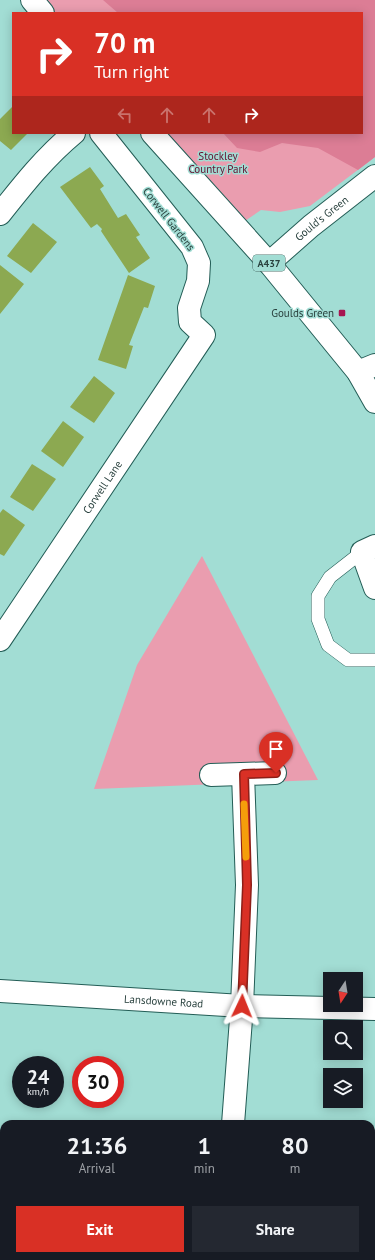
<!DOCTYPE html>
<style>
:root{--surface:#171b24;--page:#242831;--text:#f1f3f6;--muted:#9ea1a6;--accent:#d93025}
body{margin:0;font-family:"PT Sans",sans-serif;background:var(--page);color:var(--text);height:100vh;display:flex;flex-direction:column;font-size:15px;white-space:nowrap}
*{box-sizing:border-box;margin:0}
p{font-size:13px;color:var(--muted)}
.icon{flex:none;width:22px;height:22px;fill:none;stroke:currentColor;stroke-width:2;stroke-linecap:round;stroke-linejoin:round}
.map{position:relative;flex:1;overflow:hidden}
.details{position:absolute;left:0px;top:1120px;width:375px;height:140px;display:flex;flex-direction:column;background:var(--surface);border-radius:12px 12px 0 0;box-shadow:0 2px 10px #0003}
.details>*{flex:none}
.hud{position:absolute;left:12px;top:12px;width:351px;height:122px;border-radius:0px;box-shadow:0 2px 10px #0003;background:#d93025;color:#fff;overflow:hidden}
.needle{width:26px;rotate:192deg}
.controls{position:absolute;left:323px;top:972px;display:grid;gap:8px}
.controls a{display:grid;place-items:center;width:40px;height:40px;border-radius:0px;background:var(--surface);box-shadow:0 2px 10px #0003;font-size:20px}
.speed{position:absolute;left:12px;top:1056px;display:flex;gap:8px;font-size:20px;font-weight:700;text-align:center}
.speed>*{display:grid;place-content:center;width:52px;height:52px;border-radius:50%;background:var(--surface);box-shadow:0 2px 10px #0003;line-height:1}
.speed small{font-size:10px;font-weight:400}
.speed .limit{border:6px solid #d22;background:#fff;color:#111}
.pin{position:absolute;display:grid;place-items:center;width:34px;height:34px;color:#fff;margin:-41px -17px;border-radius:50% 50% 50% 0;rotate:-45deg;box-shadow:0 0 4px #0007}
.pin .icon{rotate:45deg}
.me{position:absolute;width:44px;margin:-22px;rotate:2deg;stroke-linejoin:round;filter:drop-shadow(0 0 3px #0008)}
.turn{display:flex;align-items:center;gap:14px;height:84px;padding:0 16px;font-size:18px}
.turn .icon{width:52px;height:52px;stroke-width:2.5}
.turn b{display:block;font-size:28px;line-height:34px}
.lanes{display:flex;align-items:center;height:38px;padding:0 16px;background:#0003;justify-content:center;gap:20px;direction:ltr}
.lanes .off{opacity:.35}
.eta{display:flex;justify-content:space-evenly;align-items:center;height:68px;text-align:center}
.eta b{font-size:24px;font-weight:700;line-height:28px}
.primary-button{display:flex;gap:8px;margin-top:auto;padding:8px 16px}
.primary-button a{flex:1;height:46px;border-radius:0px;background:var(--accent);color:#fff;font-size:16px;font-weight:700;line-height:46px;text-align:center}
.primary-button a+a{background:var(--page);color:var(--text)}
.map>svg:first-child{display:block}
</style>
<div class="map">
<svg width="375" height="1260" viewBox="0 0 375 1260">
<rect width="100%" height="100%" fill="#a2ddd4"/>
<!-- green -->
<path fill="#ea9daf" d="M32 0H375V157L310 206 280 212 261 210 236 227 151 133H362V13H43Z
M202 556 318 780 94 789 137 665Z"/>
<!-- forest -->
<path fill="#dc7d95" d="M103 0H375V157L358 170 318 148 282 143 260 152 237 148 223 133H362V13H118Z"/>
<!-- building -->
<path fill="#8ca951" d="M13 106V133L27 134 11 150 0 141V119Z
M90 167 104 186 100 189 118 218 126 214 140 235 136 237 150 258 129 273 101 231 102 229 97 224 91 228 60 187Z
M33 223 57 242 31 273 7 256Z
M0 265 24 284 0 314Z
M128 275 155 286 148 308 144 307 129 345 133 346 126 369 98 360Z
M94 376 115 393 94 423 70 407Z
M63 421 84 437 63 467 41 451Z
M32 464 56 479 33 511 10 497Z
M3 509 25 525 4 556 0 554V513Z"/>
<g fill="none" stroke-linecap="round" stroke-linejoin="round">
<!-- lane casing -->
<g stroke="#235d56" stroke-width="14">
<path id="lane" d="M362 552 330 577 318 596V619L328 645 348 660H375"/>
</g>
<!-- street casing -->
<g stroke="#235d56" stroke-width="24">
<g id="street">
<path d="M0 214C23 185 45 157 74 133"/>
<path id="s1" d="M269 263 311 226 375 176"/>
<path d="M358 372 375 365"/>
<path d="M375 546 362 552 375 588"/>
<path id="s2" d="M0 640 204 335 190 322 189 308 198 281 199 263 192 247 101 133"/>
<path d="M211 775 275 773"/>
<path id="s3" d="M0 991 242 1006 375 1009"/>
<path d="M233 1124 242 1006 247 885 243 774"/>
<path d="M368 1256H375"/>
<path d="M222 1260V1256"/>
</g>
</g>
<!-- primary casing -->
<g stroke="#235d56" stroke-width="24">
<path id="primary" d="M32 0 43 13
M152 133 269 263 358 372 375 402"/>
</g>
<!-- lane -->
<use href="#lane" stroke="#fff" stroke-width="13"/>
<!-- street -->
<use href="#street" stroke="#fff" stroke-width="22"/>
<!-- primary -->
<use href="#primary" stroke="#fff" stroke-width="22"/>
</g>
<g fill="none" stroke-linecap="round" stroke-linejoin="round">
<!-- route casing -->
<g stroke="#8d1f18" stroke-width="10">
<path id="route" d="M242 1006 247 885 244 774 276 773"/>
</g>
<!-- route -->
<use href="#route" stroke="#d93025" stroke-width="7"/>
<!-- slow -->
<path stroke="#f59e0b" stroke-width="7" d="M244 804 246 857"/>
</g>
<!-- markers -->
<rect fill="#a71550" stroke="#a2ddd4" stroke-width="1.5" x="338" y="309" width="8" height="8" rx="2"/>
<g text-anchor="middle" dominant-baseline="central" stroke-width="3" stroke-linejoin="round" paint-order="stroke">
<!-- shield labels -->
<rect fill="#a2ddd4" stroke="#4d706b" stroke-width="1" x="253" y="255" width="32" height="16" rx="3"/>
<g font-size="10" font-weight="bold" fill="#29413e">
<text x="269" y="263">A437</text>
</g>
<!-- park labels -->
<g font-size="11" fill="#640f2f" stroke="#a2ddd4">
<text x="218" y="156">Stockley<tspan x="218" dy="13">Country Park</tspan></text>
</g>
<!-- street labels -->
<g font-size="11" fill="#29413e" stroke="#a2ddd4">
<text stroke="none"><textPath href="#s1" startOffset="69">Gould's Green</textPath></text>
<text transform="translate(169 219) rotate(52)">Corwell Gardens</text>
<text stroke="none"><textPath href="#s2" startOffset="184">Corwell Lane</textPath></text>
<text stroke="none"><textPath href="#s3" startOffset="164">Lansdowne Road</textPath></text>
</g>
<!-- poi labels -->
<g font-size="11" fill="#29413e" stroke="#a2ddd4" text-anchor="end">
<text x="334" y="313">Goulds Green</text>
</g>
</g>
</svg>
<div class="controls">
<a><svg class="needle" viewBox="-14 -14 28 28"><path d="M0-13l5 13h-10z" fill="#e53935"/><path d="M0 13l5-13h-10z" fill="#9ea1a6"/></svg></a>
<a><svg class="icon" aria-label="search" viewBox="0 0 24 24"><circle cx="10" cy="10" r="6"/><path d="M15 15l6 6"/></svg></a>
<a><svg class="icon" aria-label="layers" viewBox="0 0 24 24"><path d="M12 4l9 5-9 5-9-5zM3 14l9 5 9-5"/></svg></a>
</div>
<div class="speed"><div>24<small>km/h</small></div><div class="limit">30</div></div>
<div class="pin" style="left:276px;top:773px;background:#d93025"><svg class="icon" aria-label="arrive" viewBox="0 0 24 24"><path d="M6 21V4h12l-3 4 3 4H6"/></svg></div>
<svg class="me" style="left:242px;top:1006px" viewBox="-20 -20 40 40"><path d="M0-17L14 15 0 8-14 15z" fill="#d93025" stroke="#fff" stroke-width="4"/></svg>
<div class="hud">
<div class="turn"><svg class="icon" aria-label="right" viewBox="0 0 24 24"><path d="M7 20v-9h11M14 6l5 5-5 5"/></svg><div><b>70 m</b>Turn right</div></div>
<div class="lanes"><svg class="icon off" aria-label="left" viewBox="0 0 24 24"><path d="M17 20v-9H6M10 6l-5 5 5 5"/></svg><svg class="icon off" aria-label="ahead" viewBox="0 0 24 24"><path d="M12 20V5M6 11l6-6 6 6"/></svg><svg class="icon off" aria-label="ahead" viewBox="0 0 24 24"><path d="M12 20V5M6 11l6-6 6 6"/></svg><svg class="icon" aria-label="right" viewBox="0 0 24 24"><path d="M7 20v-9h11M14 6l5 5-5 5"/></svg></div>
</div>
<section class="details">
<div class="eta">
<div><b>21:36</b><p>Arrival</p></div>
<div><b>1</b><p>min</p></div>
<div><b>80</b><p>m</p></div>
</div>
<div class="primary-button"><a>Exit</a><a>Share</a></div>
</section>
</div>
